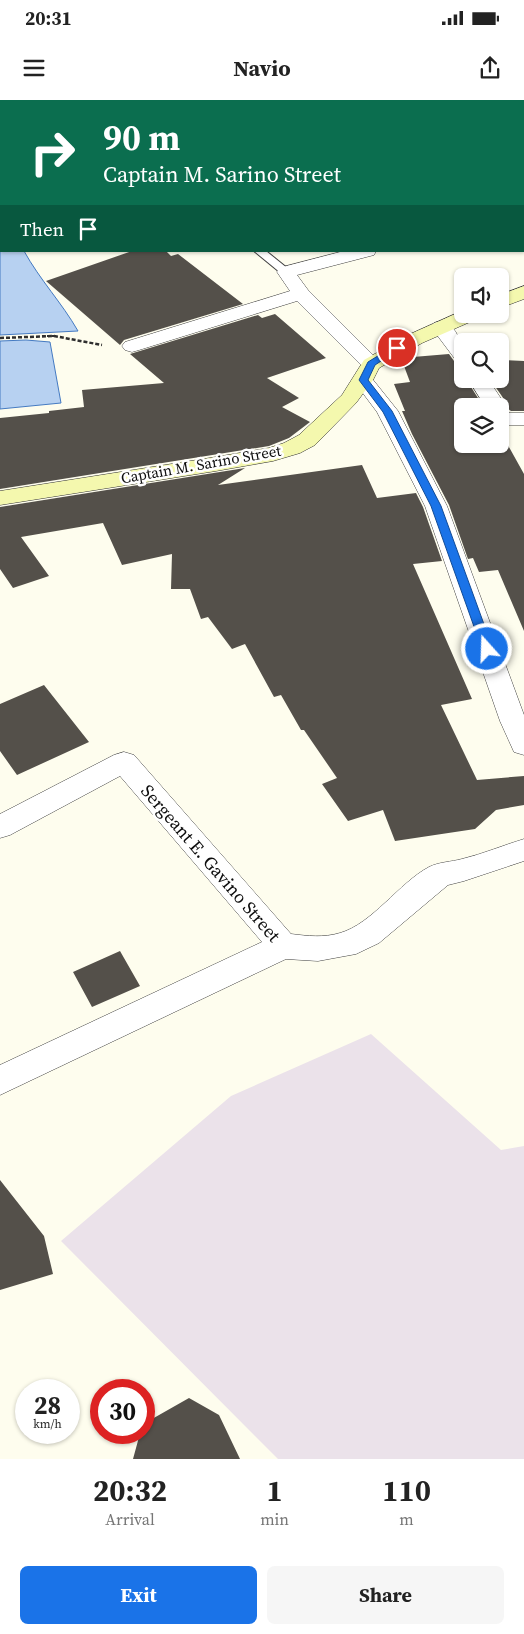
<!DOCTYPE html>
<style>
:root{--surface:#fff;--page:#f6f6f6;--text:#222;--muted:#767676;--accent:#1a73e8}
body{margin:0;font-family:"Source Serif 4",serif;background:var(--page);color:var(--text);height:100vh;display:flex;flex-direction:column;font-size:19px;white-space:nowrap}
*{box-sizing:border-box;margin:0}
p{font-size:16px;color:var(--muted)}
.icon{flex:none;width:28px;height:28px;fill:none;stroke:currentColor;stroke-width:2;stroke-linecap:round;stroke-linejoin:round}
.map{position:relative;height:1359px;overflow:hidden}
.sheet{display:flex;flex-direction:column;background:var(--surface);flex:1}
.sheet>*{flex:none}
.top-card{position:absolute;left:0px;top:0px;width:525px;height:152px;box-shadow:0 1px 4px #0004;background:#0b6e4f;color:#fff;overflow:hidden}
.tools{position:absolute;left:454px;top:168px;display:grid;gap:10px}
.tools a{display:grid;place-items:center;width:55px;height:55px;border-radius:8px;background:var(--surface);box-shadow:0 1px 4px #0004;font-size:25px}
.speed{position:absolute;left:15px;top:1279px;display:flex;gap:10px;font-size:25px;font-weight:700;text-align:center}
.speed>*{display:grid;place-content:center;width:65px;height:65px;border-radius:50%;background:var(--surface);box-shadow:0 1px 4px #0004;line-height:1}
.speed small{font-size:12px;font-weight:400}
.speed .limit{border:8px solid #d22;background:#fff;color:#111}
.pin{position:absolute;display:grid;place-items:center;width:42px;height:42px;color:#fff;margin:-21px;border:2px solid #fff;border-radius:50%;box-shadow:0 1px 5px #0007}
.me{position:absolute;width:55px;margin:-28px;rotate:340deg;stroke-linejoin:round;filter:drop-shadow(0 0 4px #0008)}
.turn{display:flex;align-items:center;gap:18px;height:105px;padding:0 20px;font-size:22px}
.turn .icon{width:65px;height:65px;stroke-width:2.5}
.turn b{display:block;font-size:35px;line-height:42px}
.then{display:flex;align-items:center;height:48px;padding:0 20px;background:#0003;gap:10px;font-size:19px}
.eta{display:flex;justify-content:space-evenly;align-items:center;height:85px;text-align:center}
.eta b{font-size:30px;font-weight:700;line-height:35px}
.primary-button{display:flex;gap:10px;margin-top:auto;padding:10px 20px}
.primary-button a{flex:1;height:58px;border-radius:8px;background:var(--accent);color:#fff;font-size:20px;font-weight:700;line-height:58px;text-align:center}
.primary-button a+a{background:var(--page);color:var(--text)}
.status{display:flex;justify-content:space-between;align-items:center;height:35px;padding:0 25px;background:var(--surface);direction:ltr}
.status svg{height:14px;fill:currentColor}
header{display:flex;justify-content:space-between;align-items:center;height:65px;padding:0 20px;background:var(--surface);font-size:22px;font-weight:700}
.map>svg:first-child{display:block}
</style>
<div class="status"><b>20:31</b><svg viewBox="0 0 49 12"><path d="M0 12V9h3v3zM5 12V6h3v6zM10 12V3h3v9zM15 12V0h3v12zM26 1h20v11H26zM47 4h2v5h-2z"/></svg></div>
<header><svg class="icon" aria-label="menu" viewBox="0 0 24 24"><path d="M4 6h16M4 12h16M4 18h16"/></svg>Navio<svg class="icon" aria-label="share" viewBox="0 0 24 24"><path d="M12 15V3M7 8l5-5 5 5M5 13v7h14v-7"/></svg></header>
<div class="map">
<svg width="524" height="1359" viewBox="0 0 524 1359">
<rect width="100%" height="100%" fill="#fefdee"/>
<!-- industrial -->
<path fill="#ebe2ea" d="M371 934 501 1050 524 1046V1359H278L61 1141 231 996Z"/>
<!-- water -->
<path fill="#b7d1f1" stroke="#447ac2" d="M0 101 1 151H24C40 180 62 203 78 231L0 235Z
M26 240 50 242 61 303 0 309V241Z"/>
<!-- building -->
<path fill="#54504a" d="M132 151H166L171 156 178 154 243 204 124 240 120 245 46 181Z
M275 214 326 258 267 278 299 298 282 307 310 322 289 338 269 346 0 389V318L49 313V311L84 307 82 290 164 283 130 254 258 215 262 218Z
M449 254 454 261 462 263V279H466L483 306H462V344H500V331L524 374V531L498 470 479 472 473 458 468 459 449 405 412 334 402 311H405L394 284 410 282 401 258Z
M500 260 524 261V311H511L507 308 508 305 490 279H500Z
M362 365 377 398 416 393 423 407 442 461 413 464 472 599 441 605 477 680 524 676V705L496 710 475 729 395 741 383 710 348 721 322 684 337 678 304 630H301L281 595 274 597 245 544 232 549 208 517 201 519 190 489H171L172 454 122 465 103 423 21 437 49 476 13 488 0 469V407L245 368 218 385Z
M44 585 89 642 17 675 0 651V604Z
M120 851 140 886 92 907 73 872Z
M0 1080 44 1136 53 1174 0 1190Z
M189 1298 219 1315 240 1359H133L139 1337 152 1319Z"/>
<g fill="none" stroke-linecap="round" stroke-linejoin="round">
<!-- lane casing -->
<g stroke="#404040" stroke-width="2">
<path id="lane" d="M254 151H266L292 172 290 174H282Z"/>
</g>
<!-- street casing -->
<g stroke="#404040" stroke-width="1">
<path id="street" d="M49 0H65L66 1H50Z
M148 0H164L165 1H149Z
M344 151H376L374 155 297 175 308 190 378 260 381 264 378 268 371 270 364 268 297 201 139 250 132 252 125 250 122 246 125 242 290 191 277 172 279 168Z
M441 221C459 226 462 245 462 261L455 259 431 227 434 223Z
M363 274 370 276 398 311 447 406 524 615V655L514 652 500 621 425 406 377 312 353 280 356 276Z
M468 279H488L506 306 504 309 510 313H524V325H500V306H485Z
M124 652 134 655 291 834C307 836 324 838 340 833 372 824 399 783 429 767 439 762 451 762 462 759 483 754 504 745 524 739V761L464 781 448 785 379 843 356 854 318 861 286 859 0 995V965L262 842 120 676 10 735 0 738V714L114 655Z"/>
</g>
<!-- secondary casing -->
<g stroke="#2f2f2f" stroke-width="1">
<path id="secondary" d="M524 186V199L500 208V195Z
M462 211V214H482L479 218 422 243 379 268 373 280 356 303 315 345 300 353 273 361 216 371 0 405V391L216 357 269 348 284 343 299 335 342 295 364 260 408 235Z"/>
</g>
<!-- path-far1 -->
<path stroke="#2f2f2f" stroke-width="2" stroke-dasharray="3 2" stroke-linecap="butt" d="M42 236H56"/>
<!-- path -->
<path stroke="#2f2f2f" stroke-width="2.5" stroke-dasharray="4 2" stroke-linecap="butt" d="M0 238 54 236 102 245"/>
<!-- lane -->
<use href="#lane" fill="#fff" fill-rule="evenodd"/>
<!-- street -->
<use href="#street" fill="#fff" fill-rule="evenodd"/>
<!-- secondary -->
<use href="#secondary" fill="#f4f8ae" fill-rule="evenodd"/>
</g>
<!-- route -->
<path fill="#1a73e8" stroke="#114b97" d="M394 246 401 248 375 265 368 280 392 311 441 406 493 549 491 552H484L482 549 431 406 383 312 359 280 368 262Z"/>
<g text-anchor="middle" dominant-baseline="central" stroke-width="5" stroke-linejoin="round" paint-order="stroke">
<!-- far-street labels -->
<g font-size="15" fill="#0d0d0d" stroke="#fff">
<text transform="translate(201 364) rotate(-10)">Captain M. Sarino Street</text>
</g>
<!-- street labels -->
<g font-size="18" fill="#0d0d0d" stroke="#fff">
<text transform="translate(211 763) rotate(49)">Sergeant E. Gavino Street</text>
</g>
</g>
</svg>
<div class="tools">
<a><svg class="icon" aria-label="sound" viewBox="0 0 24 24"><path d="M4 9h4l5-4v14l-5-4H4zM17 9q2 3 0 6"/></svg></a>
<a><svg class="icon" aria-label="search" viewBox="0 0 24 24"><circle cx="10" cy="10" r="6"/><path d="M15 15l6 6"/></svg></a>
<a><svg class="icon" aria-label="layers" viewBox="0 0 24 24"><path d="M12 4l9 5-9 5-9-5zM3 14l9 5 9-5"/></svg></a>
</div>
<div class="speed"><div>28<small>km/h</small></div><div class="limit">30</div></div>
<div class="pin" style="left:397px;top:248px;background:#d93025"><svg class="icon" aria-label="arrive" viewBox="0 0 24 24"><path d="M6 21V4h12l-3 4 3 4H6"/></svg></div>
<svg class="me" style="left:487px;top:549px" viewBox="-20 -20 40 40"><circle r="17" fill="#1a73e8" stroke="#fff" stroke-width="3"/><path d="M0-11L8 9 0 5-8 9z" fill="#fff"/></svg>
<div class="top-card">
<div class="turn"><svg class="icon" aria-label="right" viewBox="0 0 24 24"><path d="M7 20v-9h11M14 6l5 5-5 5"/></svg><div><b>90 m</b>Captain M. Sarino Street</div></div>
<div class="then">Then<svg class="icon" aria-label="arrive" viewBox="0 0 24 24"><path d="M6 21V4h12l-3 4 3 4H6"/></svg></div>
</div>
</div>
<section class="sheet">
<div class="eta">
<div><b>20:32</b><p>Arrival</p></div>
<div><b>1</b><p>min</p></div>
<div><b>110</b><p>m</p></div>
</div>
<div class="primary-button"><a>Exit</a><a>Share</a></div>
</section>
